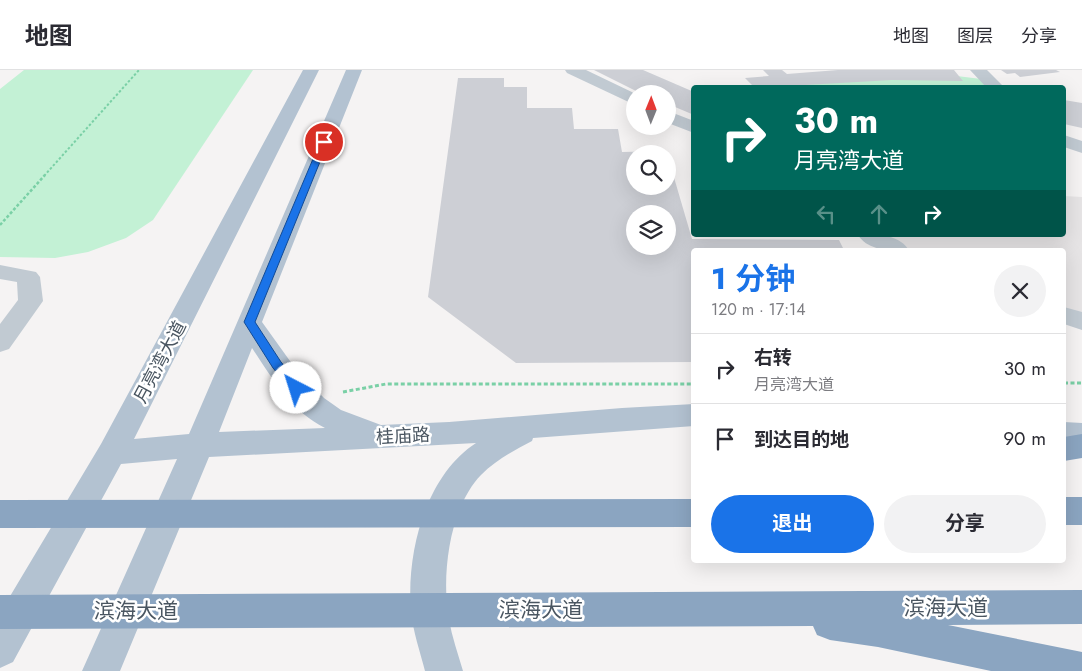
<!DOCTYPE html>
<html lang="zh">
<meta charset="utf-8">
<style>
:root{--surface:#fff;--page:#f2f2f3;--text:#2b2b33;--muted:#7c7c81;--line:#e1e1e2;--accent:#1a73e8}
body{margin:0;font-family:Jost,"Noto Sans SC",sans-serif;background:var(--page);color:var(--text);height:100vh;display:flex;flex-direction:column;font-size:19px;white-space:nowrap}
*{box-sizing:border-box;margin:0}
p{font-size:16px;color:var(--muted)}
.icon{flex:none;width:28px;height:28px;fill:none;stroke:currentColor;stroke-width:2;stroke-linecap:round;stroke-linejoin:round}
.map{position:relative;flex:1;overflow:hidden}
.sheet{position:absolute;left:691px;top:178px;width:375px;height:315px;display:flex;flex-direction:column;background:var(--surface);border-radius:5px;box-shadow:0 5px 20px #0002}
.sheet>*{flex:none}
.banner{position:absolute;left:691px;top:15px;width:375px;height:152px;border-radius:5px;box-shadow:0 5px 20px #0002;background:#00695c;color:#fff;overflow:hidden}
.needle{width:32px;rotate:1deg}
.tools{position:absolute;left:626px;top:15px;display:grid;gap:10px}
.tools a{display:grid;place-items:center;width:50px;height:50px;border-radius:50%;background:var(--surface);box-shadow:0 5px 20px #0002;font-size:25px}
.pin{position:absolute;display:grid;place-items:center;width:42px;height:42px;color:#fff;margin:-21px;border:2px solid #fff;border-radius:50%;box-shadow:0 1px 5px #0007}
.me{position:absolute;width:55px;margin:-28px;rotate:320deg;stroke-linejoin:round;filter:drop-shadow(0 0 4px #0008)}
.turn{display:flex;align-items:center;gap:18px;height:105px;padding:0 20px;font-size:22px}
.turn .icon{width:65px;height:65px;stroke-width:2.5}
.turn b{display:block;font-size:35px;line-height:42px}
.lanes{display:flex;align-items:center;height:48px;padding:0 20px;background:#0003;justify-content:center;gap:25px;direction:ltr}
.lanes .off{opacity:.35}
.round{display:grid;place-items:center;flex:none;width:52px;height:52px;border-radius:26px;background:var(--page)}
.head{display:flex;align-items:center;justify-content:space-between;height:85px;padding:0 20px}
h1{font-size:30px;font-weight:700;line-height:38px;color:var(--accent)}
.cta{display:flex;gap:10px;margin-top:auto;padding:10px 20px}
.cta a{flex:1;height:58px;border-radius:30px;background:var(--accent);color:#fff;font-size:20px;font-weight:700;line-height:58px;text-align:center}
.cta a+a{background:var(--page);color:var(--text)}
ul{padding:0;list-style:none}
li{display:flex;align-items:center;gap:15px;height:70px;padding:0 20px;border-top:1px solid var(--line)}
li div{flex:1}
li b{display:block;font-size:19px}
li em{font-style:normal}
header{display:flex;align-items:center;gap:30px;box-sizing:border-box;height:70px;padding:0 25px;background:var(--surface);border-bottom:1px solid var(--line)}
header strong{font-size:24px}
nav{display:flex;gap:28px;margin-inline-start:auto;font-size:18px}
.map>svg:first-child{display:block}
</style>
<header>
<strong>地图</strong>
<nav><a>地图</a><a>图层</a><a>分享</a></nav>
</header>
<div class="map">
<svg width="1082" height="601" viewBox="0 0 1082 601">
<rect width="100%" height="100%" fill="#f5f3f3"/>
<!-- education -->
<path fill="#e6e4e5" d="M1064 126 1082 127V251L1064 245V180H898L869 165H1064Z"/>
<!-- green -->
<path fill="#c3f1d5" d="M24 0H253L153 150 126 168 88 182 55 188 0 187V19Z
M925 2 989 10 994 18H752L756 14Z"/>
<!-- building -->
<path fill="#cdcfd5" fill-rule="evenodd" d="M594 0H643L694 22V45L668 34V24H642Z
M763 0H782L787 4 838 0H954L963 11 892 10 755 18 745 8 769 6Z
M1001 0H1056L1060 2 1020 7 1015 3 1007 4Z
M458 8H504V17H527V38H572L574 59H618L622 82 666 81 667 84H635V116H668V87L692 169 839 170 844 180H694V292L516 293 428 227ZM635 144H668V176H635Z
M1064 30 1082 33V58L1064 54Z"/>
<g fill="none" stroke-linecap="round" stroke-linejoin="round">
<!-- path-far2 -->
<path stroke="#7ad0a6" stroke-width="2" stroke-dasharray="2.5 2" stroke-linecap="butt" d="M44 106 139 0"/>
<!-- path-far1 -->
<path stroke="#7ad0a6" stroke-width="2.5" stroke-dasharray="3 2" stroke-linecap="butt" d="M0 155 45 105"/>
<!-- path -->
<path stroke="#7ad0a6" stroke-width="3" stroke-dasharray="4 2.5" stroke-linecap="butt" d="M1064 313H1082
M343 322 386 314H694"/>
<!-- minor -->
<path fill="#c1cad2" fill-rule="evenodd" d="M565 0H586L636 24 635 35 567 3Z
M970 0H987L1005 18H987Z
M668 41 694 51V63L668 53Z
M1064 65 1082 71V83L1064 77Z
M858 165C876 165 898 163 909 180 891 180 869 182 858 165Z
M0 195 36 202 40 207 43 231 9 279 0 282V254L18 230 17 212 0 209Z
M1064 237 1082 242V260L1064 254Z"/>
<!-- major -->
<path fill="#b3c2d1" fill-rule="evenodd" d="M303 0H319L134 369 189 364 346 0H362L262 252 295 298 324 328 341 340 381 355 449 352 622 338 694 334V356L533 368 532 371C513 381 496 390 481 405 449 438 441 506 449 550 452 567 458 584 463 601H425C420 581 413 562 411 541 406 484 425 406 476 373L209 387 120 601H82L177 389 121 394 13 592 0 598V543L101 374ZM252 278C271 307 292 342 325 358L219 362Z
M1064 352 1082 353V377L1064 376Z"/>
<!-- highway -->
<path fill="#8ba5c1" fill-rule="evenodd" d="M1082 364V388L1064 391V367Z
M1064 427H1082V455H1064Z
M694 429V457L0 458V430Z
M1082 520V554L948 555 1082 582V601H991L878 577 830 570 817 565 813 556 0 559V525Z"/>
</g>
<!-- route -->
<path fill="#1a73e8" stroke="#114b97" d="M321 70 328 72 255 252 281 292 300 315 302 318 296 322 292 321 273 298 244 252Z"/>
<g text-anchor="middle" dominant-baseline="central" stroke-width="5" stroke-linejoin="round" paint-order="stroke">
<!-- street labels -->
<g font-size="18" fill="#4a5661" stroke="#fff">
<text transform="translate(160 292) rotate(-62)">月亮湾大道</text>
<text transform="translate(403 366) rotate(-3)">桂庙路</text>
</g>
<!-- near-street labels -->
<g font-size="21" fill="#4a5661" stroke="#fff">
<text x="946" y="538">滨海大道</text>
<text x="541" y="540">滨海大道</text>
<text x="136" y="541">滨海大道</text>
</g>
</g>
</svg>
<div class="tools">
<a><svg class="needle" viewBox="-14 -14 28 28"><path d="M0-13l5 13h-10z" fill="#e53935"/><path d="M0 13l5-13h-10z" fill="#7c7c81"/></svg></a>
<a><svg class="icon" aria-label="search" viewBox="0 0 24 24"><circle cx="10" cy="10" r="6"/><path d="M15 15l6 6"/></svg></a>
<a><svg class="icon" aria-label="layers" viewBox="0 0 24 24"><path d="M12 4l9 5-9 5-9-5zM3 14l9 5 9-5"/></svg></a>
</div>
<div class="pin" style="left:324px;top:72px;background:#d93025"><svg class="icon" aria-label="arrive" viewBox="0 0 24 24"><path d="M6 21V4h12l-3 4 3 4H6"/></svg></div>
<svg class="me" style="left:296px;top:318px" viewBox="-20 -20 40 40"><circle r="19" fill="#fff"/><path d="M0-13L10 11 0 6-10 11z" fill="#1a73e8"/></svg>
<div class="banner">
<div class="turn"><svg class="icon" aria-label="right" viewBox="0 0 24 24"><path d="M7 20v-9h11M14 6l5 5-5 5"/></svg><div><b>30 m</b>月亮湾大道</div></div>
<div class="lanes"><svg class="icon off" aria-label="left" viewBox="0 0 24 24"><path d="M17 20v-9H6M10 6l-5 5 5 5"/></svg><svg class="icon off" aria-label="ahead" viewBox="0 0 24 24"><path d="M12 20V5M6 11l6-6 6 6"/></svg><svg class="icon" aria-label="right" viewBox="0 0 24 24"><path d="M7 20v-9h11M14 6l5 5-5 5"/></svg></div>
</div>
<section class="sheet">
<div class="head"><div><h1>1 分钟</h1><p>120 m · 17:14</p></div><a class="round"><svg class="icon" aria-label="close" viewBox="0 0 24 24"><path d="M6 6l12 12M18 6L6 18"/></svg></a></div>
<ul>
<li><svg class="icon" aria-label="right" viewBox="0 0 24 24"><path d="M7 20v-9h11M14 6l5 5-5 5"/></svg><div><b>右转</b><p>月亮湾大道</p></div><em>30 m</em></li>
<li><svg class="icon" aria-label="arrive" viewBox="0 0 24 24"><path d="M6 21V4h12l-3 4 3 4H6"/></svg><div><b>到达目的地</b></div><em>90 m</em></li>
</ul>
<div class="cta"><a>退出</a><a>分享</a></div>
</section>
</div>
